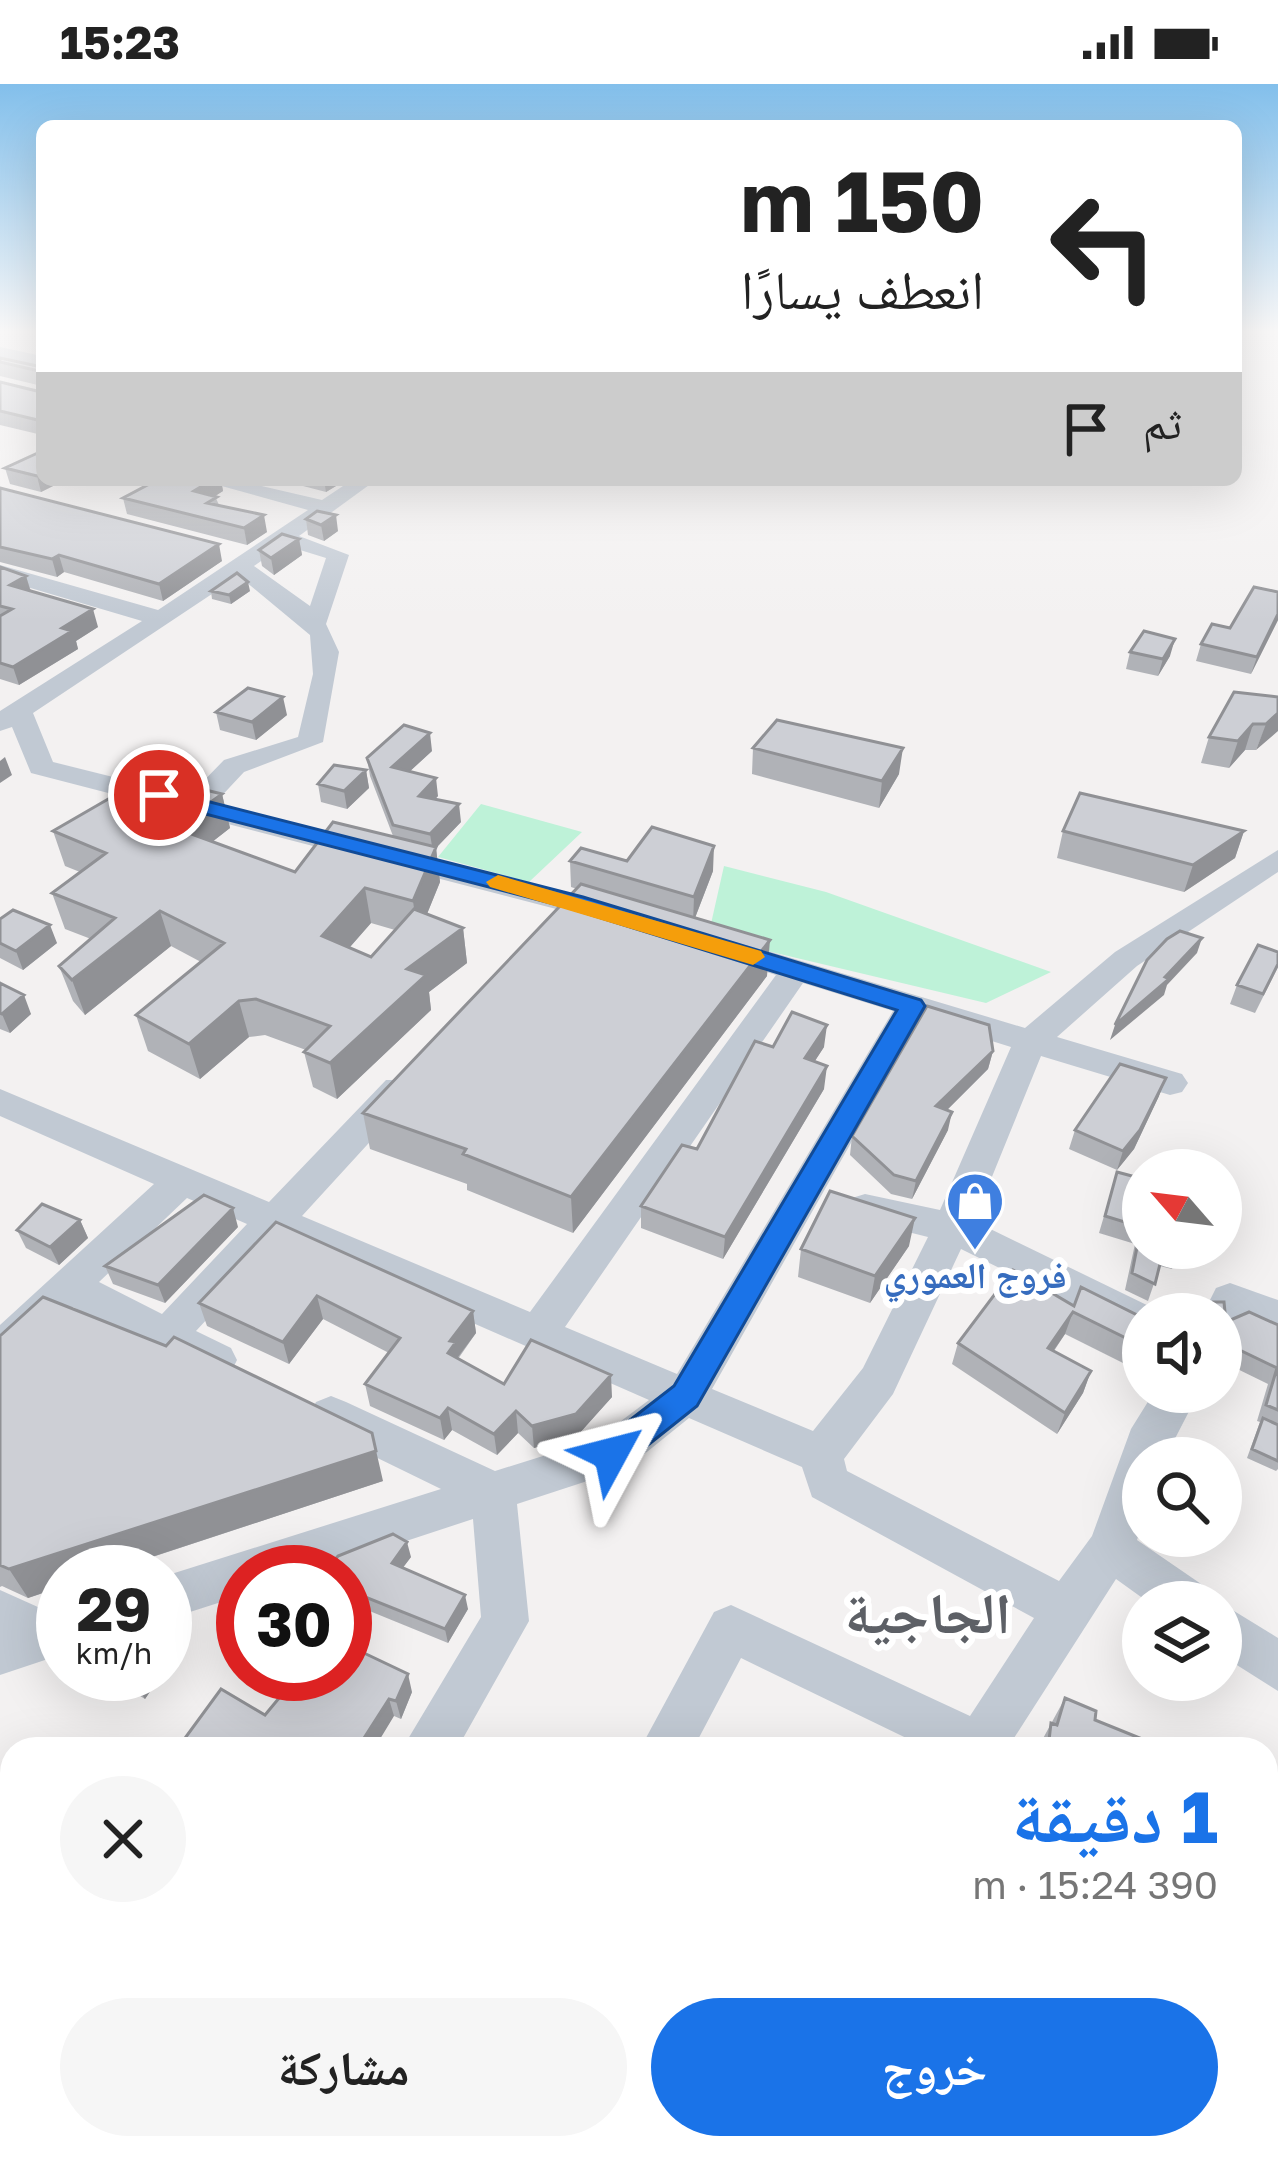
<!DOCTYPE html>
<html lang="ar">
<meta charset="utf-8">
<style>
:root{--surface:#fff;--page:#f6f6f6;--text:#222;--muted:#767676;--accent:#1a73e8}
body{margin:0;font-family:"Golos Text","Noto Naskh Arabic",sans-serif;background:var(--page);color:var(--text);direction:rtl;height:100vh;display:flex;flex-direction:column;font-size:45px;white-space:nowrap}
*{box-sizing:border-box;margin:0}
p{font-size:39px;color:var(--muted)}
.icon{flex:none;width:66px;height:66px;fill:none;stroke:currentColor;stroke-width:2;stroke-linecap:round;stroke-linejoin:round}
.map{position:relative;flex:1;overflow:hidden;direction:ltr}
.side{position:absolute;left:0px;top:1653px;width:1278px;height:423px;display:flex;flex-direction:column;background:var(--surface);border-radius:36px 36px 0 0;box-shadow:0 12px 48px #0002;direction:rtl}
.side>*{flex:none}
.guide{position:absolute;left:36px;top:36px;width:1206px;height:366px;border-radius:18px;box-shadow:0 12px 48px #0002;direction:rtl;background:#fff;color:var(--text);overflow:hidden}
.needle{width:78px;rotate:298deg}
.fabs{position:absolute;left:1122px;top:1065px;display:grid;gap:24px}
.fabs a{display:grid;place-items:center;width:120px;height:120px;border-radius:50%;background:var(--surface);box-shadow:0 12px 48px #0002;font-size:60px}
.speed{position:absolute;left:36px;top:1461px;display:flex;gap:24px;font-size:60px;font-weight:700;text-align:center}
.speed>*{display:grid;place-content:center;width:156px;height:156px;border-radius:50%;background:var(--surface);box-shadow:0 12px 48px #0002;line-height:1}
.speed small{font-size:30px;font-weight:400}
.speed .limit{border:18px solid #d22;background:#fff;color:#111}
.pin{position:absolute;display:grid;place-items:center;width:102px;height:102px;color:#fff;margin:-51px;border:6px solid #fff;border-radius:50%;box-shadow:0 3px 12px #0007}
.me{position:absolute;width:132px;margin:-66px;rotate:52deg;stroke-linejoin:round;filter:drop-shadow(0 0 9px #0008)}
.turn{display:flex;align-items:center;gap:42px;height:252px;padding:0 60px;font-size:54px}
.turn .icon{width:156px;height:156px;stroke-width:2.5}
.turn b{display:block;font-size:84px;line-height:102px}
.then{display:flex;align-items:center;height:114px;padding:0 60px;background:#0003;gap:24px;font-size:45px}
.round{display:grid;place-items:center;flex:none;width:126px;height:126px;border-radius:63px;background:var(--page)}
.summary{display:flex;align-items:center;justify-content:space-between;height:204px;padding:0 60px}
h1{font-size:72px;font-weight:700;line-height:90px;color:var(--accent)}
.cta{display:flex;gap:24px;margin-top:auto;padding:24px 60px}
.cta a{flex:1;height:138px;border-radius:72px;background:var(--accent);color:#fff;font-size:48px;font-weight:700;line-height:138px;text-align:center}
.cta a+a{background:var(--page);color:var(--text)}
.status{display:flex;justify-content:space-between;align-items:center;height:84px;padding:0 60px;background:var(--surface);direction:ltr}
.status svg{height:33px;fill:currentColor}
.map>svg:first-child{display:block}
</style>
<div class="status"><b>15:23</b><svg viewBox="0 0 49 12"><path d="M0 12V9h3v3zM5 12V6h3v6zM10 12V3h3v9zM15 12V0h3v12zM26 1h20v11H26zM47 4h2v5h-2z"/></svg></div>
<div class="map">
<svg width="1278" height="2075" viewBox="0 0 1278 2075">
<rect width="100%" height="100%" fill="#f3f1f1"/>
<!-- green -->
<path fill="#bef2d8" d="M481 720 582 748 529 798 438 773Z
M724 782 826 808 1051 888 986 919 708 853Z"/>
<g fill="none" stroke-linecap="round" stroke-linejoin="round">
<!-- minor -->
<path fill="#c1c9d3" fill-rule="evenodd" d="M0 263 42 272V282L0 273Z
M200 396H236L322 416 352 396H376L299 452 349 471 326 540 339 568 323 658 244 688 215 719 621 822 626 829 621 836 610 839 31 689 12 643 0 647V627L142 537 0 495V481L158 526 308 426ZM284 461 326 474 310 522 254 482ZM239 492 310 551 313 590 298 653 224 676 189 712 53 678 33 629Z
M1278 766V788L1137 882 1057 953 1182 990 1188 999 1182 1008 1170 1011 1041 972 974 1137 1157 1226 1159 1230H1143V1255L961 1165 893 1310 844 1375 847 1387 1059 1497 1092 1452 1131 1345 1154 1308H1199L1165 1374H1143V1438L1137 1456 1204 1502 1211 1518H1148L1116 1495 1007 1665H929L741 1574 693 1665H640L714 1528 731 1521 970 1632 1034 1534 812 1413 802 1383 689 1334 627 1384 517 1420 529 1537 457 1665H402L481 1533 473 1435 312 1488H243V1511L165 1536V1492L441 1405 316 1344 309 1331 316 1318 331 1312 346 1318 495 1387 597 1355 649 1316 281 1155 196 1247 231 1264 237 1276 231 1288 216 1293 201 1288 73 1223 15 1279 0 1284V1241L154 1100 0 1032V1005L269 1118 386 996H410L416 1005 410 1014 302 1132 530 1228 776 891 709 870 704 863 709 856H731L1025 944 1115 868ZM803 899 893 927 677 1290 565 1243ZM921 935 1011 963 940 1126 865 1110 852 1114 846 1124 852 1134 928 1153 863 1284 813 1347 712 1305ZM187 1114 247 1140 162 1230 99 1198Z
M1230 1199 1278 1216V1250L1240 1236 1235 1246 1221 1251V1230H1203L1216 1204Z
M0 1506 49 1528 63 1524V1570L0 1591Z
M1221 1519 1278 1554V1607L1221 1571Z
M155 2064H218L214 2075H151Z
M418 2064H480L476 2075H414Z
M626 2064H691L687 2075H622Z"/>
</g>
<!-- wall -->
<path fill="#b0b2b7" fill-rule="evenodd" d="M0 274 42 283V302L0 292Z
M0 298 37 307 42 303V351L0 341Z
M42 367V396H56L57 400 41 408 10 400 5 384Z
M157 396H221L223 407 215 412 219 421 267 448 247 461 127 430 123 414Z
M280 396H346L326 408Z
M0 404 222 477 163 517 64 488 57 493 0 478Z
M306 435 338 447 324 457 308 451Z
M299 455 302 471 274 491 262 482 259 466Z
M0 483 26 492 31 507 98 543 76 557 78 565 19 601 0 595Z
M211 507H250L231 520 212 515Z
M1278 508V536L1251 590 1196 577 1201 560 1230 544Z
M1130 568 1170 572 1158 592 1126 585Z
M1278 613 1256 666H1245L1229 684 1201 679 1209 653Z
M216 628 287 631 256 656 220 646Z
M753 664 899 690 879 724 752 690Z
M432 667 410 687 438 712 435 715 461 738 436 764 440 798 427 830 463 844 467 879 429 908 431 926 337 1015 313 1003 304 968 306 966 265 951 249 953 200 995 148 967 136 931 201 878 171 862 85 931 73 917 59 882 91 855 65 845 52 809 80 788 65 782 53 747 222 710 230 744 212 758 295 788 393 752 370 692 367 674ZM371 839 395 846 371 873 349 864Z
M366 686 369 704 347 725 321 718 318 700Z
M1063 747H1244L1235 774 1184 808 1057 774Z
M570 777H627L713 787 695 834 767 892 573 1149 467 1106V1100L370 1065 363 1029 577 805 571 803Z
M0 835 57 859 23 886 0 874Z
M1278 868V883L1255 929 1230 920 1237 901Z
M0 899 31 930 10 949 0 945Z
M773 963H824L814 978 824 1005 723 1175 641 1144V1122L697 1065Z
M993 967 988 985 947 1026 948 1046 912 1115 891 1110 850 1071 852 1052Z
M1159 1012 1134 1065 1117 1086 1069 1065 1075 1046Z
M1117 1088 1180 1164 1172 1185 1160 1182 1148 1217 1125 1206 1135 1160 1099 1149Z
M80 1136 88 1154 59 1181 26 1164 17 1146Z
M276 1138 473 1227 476 1249 458 1275 504 1300 612 1313 577 1352 534 1364 518 1349 497 1371 452 1346 444 1356 370 1322 365 1300 389 1269 323 1235 289 1280 207 1242 199 1219Z
M238 1143 165 1219 113 1200 105 1182Z
M909 1162 870 1219 798 1193 801 1165Z
M1013 1186 1136 1256 1123 1279 1065 1250 1054 1267 1091 1287 1083 1309 1057 1350 952 1280 958 1259Z
M1221 1230 1226 1238 1278 1241V1385L1276 1387 1247 1374 1260 1338 1257 1337 1268 1300 1221 1277Z
M0 1252 383 1397 28 1514 2 1502 0 1503Z
M411 1473 403 1483 468 1525 448 1559 345 1517V1488Z
M112 1590H162L145 1615 116 1597Z
M412 1608 401 1635 394 1632 265 1631Z
M1065 1614 1095 1636 1153 1665H1040V1660Z
M1266 1752 1278 1758V1824L1266 1818Z
M1266 1904 1278 1911V1999L1266 2007Z
M894 2064H1124L1110 2075H905Z"/>
<!-- shaded-wall -->
<path fill="#909195" d="M42 390V396H56L57 400 41 408 37 392Z
M212 396H221L223 407 198 423 194 407Z
M324 396H346L326 408Z
M264 431 267 448 247 461 244 444Z
M336 431 338 447 324 457 321 441Z
M299 455 302 471 274 491 271 474Z
M219 460 222 477 163 517 159 500Z
M59 471 64 488 57 493 52 475Z
M26 492 31 509 10 501Z
M248 498 250 507 231 520 229 511Z
M93 525 98 543 76 557 78 565 19 601 13 583 62 544Z
M1278 530V536L1251 590 1257 573Z
M1175 555 1170 572 1158 592 1163 575Z
M283 613 287 631 256 656 252 638Z
M1278 629V647L1256 666 1266 640Z
M1253 640 1245 666 1229 684 1238 657Z
M430 649 432 667 395 701 392 683Z
M903 664 899 690 879 724 882 697Z
M5 673 12 691 0 699V677Z
M366 686 369 704 347 725 344 707Z
M436 694 438 712 421 730 419 712Z
M222 710 230 744 185 779 175 744Z
M459 720 461 738 436 764 440 798 418 852 413 817 433 768 430 750Z
M1244 747 1235 774 1184 808 1193 781Z
M714 762 713 787 693 839 694 813Z
M365 804 371 839 329 887 322 852Z
M160 827 171 862 85 931 72 896Z
M50 841 57 859 23 886 16 867Z
M463 844 467 879 429 908 431 926 337 1015 330 979 407 885Z
M1202 854 1197 869 1167 901 1164 911 1110 956 1115 941 1165 893Z
M770 856 767 892 573 1149 571 1113Z
M24 911 31 930 10 949 2 930Z
M239 917 249 953 200 995 189 960Z
M827 941 824 963 802 997 805 974Z
M993 967 988 985 933 1040 936 1022Z
M827 982 824 1005 723 1175 725 1153Z
M1166 994 1159 1012 1134 1065 1117 1086 1123 1067Z
M952 1028 948 1046 912 1115 916 1097Z
M233 1124 238 1143 165 1219 158 1201Z
M915 1134 909 1162 870 1219 875 1192Z
M80 1136 88 1154 59 1181 50 1163Z
M317 1212 323 1235 289 1280 283 1258Z
M473 1227 476 1249 458 1273 459 1281 448 1269 450 1257Z
M1073 1228 1065 1250 1040 1286 1048 1264Z
M1143 1238 1136 1256 1123 1279 1132 1257Z
M1091 1287 1083 1309 1057 1350 1065 1329Z
M611 1291 612 1313 577 1352 534 1364 532 1342Z
M448 1324 452 1346 444 1356 440 1334Z
M516 1327 518 1349 497 1371 494 1350Z
M372 1349 383 1397 106 1488H63V1502L28 1514 9 1485Z
M407 1458 411 1473 396 1493 392 1479Z
M465 1511 468 1525 448 1559 445 1545Z
M168 1555 177 1571 165 1586V1559Z
M142 1590H162L145 1615 135 1599Z
M408 1590 412 1608 401 1635 396 1617Z
M389 1615 394 1632 374 1665H357Z
M66 2064H87L80 2075H59Z
M112 2064H132L125 2075H122L110 2067Z"/>
<!-- building -->
<path fill="#cdcfd5" stroke="#909195" stroke-width="3" d="M0 274 42 283V302L39 287 0 278Z
M0 298 37 307 42 303V337L0 327Z
M42 367V390L37 392 5 384Z
M157 396H212L194 407 217 413 207 419 264 431 244 444 123 414Z
M0 404 219 460 159 500 59 471 52 475 0 463Z
M317 427 336 431 321 441 306 435Z
M282 450 299 455 271 474 259 466Z
M0 483 26 492 10 501 93 525 62 544 72 547 13 583 0 579V532L12 525 0 522Z
M237 489 248 498 229 511 211 507Z
M1254 503 1278 508V530L1257 573 1201 560 1212 540 1230 544Z
M1144 547 1175 555 1163 575 1130 568Z
M248 604 283 613 252 638 216 628Z
M1234 608 1278 613V629L1266 640H1253L1238 657 1209 653Z
M777 636 903 664 882 697 753 664Z
M404 641 430 649 392 683 436 694 419 712 459 720 430 750 393 741 367 674Z
M334 681 366 686 344 707 318 700Z
M148 692 222 710 175 744 295 788 333 738 436 763 413 817 365 804 322 852 371 873 414 825 463 844 407 885 426 891 330 979 304 968 330 942 256 915 239 917 189 960 136 931 224 859 160 827 72 896 59 882 115 834 52 809 106 769 53 747Z
M1080 709 1244 747 1193 781 1063 747Z
M652 743 714 762 694 813 570 777 581 764 627 777Z
M581 800 770 856 571 1113 463 1070 466 1065 363 1029Z
M13 826 50 841 16 867 0 859V835Z
M1180 847 1202 854 1165 893 1169 895 1115 941 1147 876 1167 855Z
M1258 861 1278 868V880L1263 910 1237 901Z
M0 899 24 911 2 930 0 929Z
M927 922 989 941 993 967 936 1022 952 1028 916 1097 894 1091 852 1052Z
M792 928 827 941 805 974 827 982 725 1153 641 1122 682 1061 697 1065 755 957 773 963Z
M1120 980 1166 994 1140 1046 1123 1067 1075 1046Z
M1117 1088 1143 1095V1164H1164L1155 1200 1132 1189 1141 1143 1105 1132Z
M830 1107 915 1134 875 1192 801 1165Z
M204 1111 233 1124 158 1201 105 1182Z
M42 1120 80 1136 50 1163 17 1146Z
M276 1138 473 1227 450 1257 456 1258 448 1269 504 1300 531 1256 611 1291 576 1330 532 1342 516 1327 494 1350 448 1324 440 1334 365 1300 400 1254 317 1212 283 1258 199 1219Z
M1013 1186 1074 1222 1081 1203 1143 1234V1238L1132 1257 1073 1228 1048 1264 1091 1287 1065 1329 958 1259Z
M43 1213 166 1262 174 1253 372 1349 376 1367 9 1485 0 1481V1252Z
M1213 1218H1224L1226 1238 1249 1228 1278 1241V1326L1266 1321 1277 1284 1221 1257V1230H1207Z
M1263 1334 1278 1341V1377L1252 1365Z
M393 1450 407 1458 392 1479 465 1511 445 1545 345 1505V1488H325L338 1472Z
M345 1560 408 1590 396 1617 389 1615 357 1665H177L221 1605 265 1631 299 1590H345Z
M120 1590H142L135 1599Z
M1065 1614 1096 1627 1095 1636 1152 1659 1149 1663 1153 1665H1048L1051 1639 1057 1641Z
M1016 1658 1028 1665H1013Z
M1266 1752 1278 1758V1805L1266 1799Z
M12 1896V2064H66L59 2075H0V1911Z
M1266 1904 1278 1911V1998L1266 1992Z
M732 2064H851L863 2073V2075H726Z
M915 2064H1116L1110 2075H926Z"/>
<!-- sky -->
<linearGradient id="sky" x2="0" y2="1"><stop stop-color="#82bfeb"/><stop offset="0.46" stop-color="#faf9f9"/><stop offset="1" stop-color="#faf9f9" stop-opacity="0"/></linearGradient>
<rect width="1278" height="537" fill="url(#sky)"/>
<!-- route -->
<path fill="#1a73e8" stroke="#114b97" stroke-width="3" d="M159 705 583 813 921 916 925 922 697 1322 623 1381 611 1385 599 1381 594 1370 599 1360 674 1302 897 926 566 823 151 716V706Z"/>
<!-- slow -->
<path fill="#f59e0b" d="M498 791 761 867 765 873 753 881 490 803 486 798Z"/>
<!-- icons -->
<defs>
<g id="shop-pin" transform="scale(3)"><path d="M0 17L-7.5 6A9.5 9.5 0 1 1 7.5 6Z" fill="#3f7fe0" stroke="#fff"/><path d="M-5-2.5h2.3a2.7 3.5 0 0 1 5.4 0H5L5.5 6h-11ZM-1.5-2.5h3a1.5 2.3 0 0 0-3 0Z" fill="#fff"/></g>
</defs>
<g fill-rule="evenodd">
<use href="#shop-pin" x="975" y="1117"/>
</g>
<g text-anchor="middle" dominant-baseline="central" stroke-width="12" stroke-linejoin="round" paint-order="stroke">
<!-- shop labels -->
<g font-size="36" font-weight="bold" fill="#366cbe" stroke="#fff">
<text x="975" y="1190">فروج العموري</text>
</g>
<!-- near-district labels -->
<g font-size="57" font-weight="bold" fill="#5d6066" stroke="#fff">
<text x="928" y="1528">الجاجية</text>
</g>
</g>
</svg>
<div class="fabs">
<a><svg class="needle" viewBox="-14 -14 28 28"><path d="M0-13l5 13h-10z" fill="#e53935"/><path d="M0 13l5-13h-10z" fill="#767676"/></svg></a>
<a><svg class="icon" aria-label="sound" viewBox="0 0 24 24"><path d="M4 9h4l5-4v14l-5-4H4zM17 9q2 3 0 6"/></svg></a>
<a><svg class="icon" aria-label="search" viewBox="0 0 24 24"><circle cx="10" cy="10" r="6"/><path d="M15 15l6 6"/></svg></a>
<a><svg class="icon" aria-label="layers" viewBox="0 0 24 24"><path d="M12 4l9 5-9 5-9-5zM3 14l9 5 9-5"/></svg></a>
</div>
<div class="speed"><div>29<small>km/h</small></div><div class="limit">30</div></div>
<div class="pin" style="left:159px;top:711px;background:#d93025"><svg class="icon" aria-label="arrive" viewBox="0 0 24 24"><path d="M6 21V4h12l-3 4 3 4H6"/></svg></div>
<svg class="me" style="left:611px;top:1370px" viewBox="-20 -20 40 40"><path d="M0-17L14 15 0 8-14 15z" fill="#1a73e8" stroke="#fff" stroke-width="4"/></svg>
<div class="guide">
<div class="turn"><svg class="icon" aria-label="left" viewBox="0 0 24 24"><path d="M17 20v-9H6M10 6l-5 5 5 5"/></svg><div><b>150 m</b>انعطف يسارًا</div></div>
<div class="then">ثم<svg class="icon" aria-label="arrive" viewBox="0 0 24 24"><path d="M6 21V4h12l-3 4 3 4H6"/></svg></div>
</div>
<section class="side">
<div class="summary"><div><h1>1 دقيقة</h1><p>390 m · 15:24</p></div><a class="round"><svg class="icon" aria-label="close" viewBox="0 0 24 24"><path d="M6 6l12 12M18 6L6 18"/></svg></a></div>
<div class="cta"><a>خروج</a><a>مشاركة</a></div>
</section>
</div>
